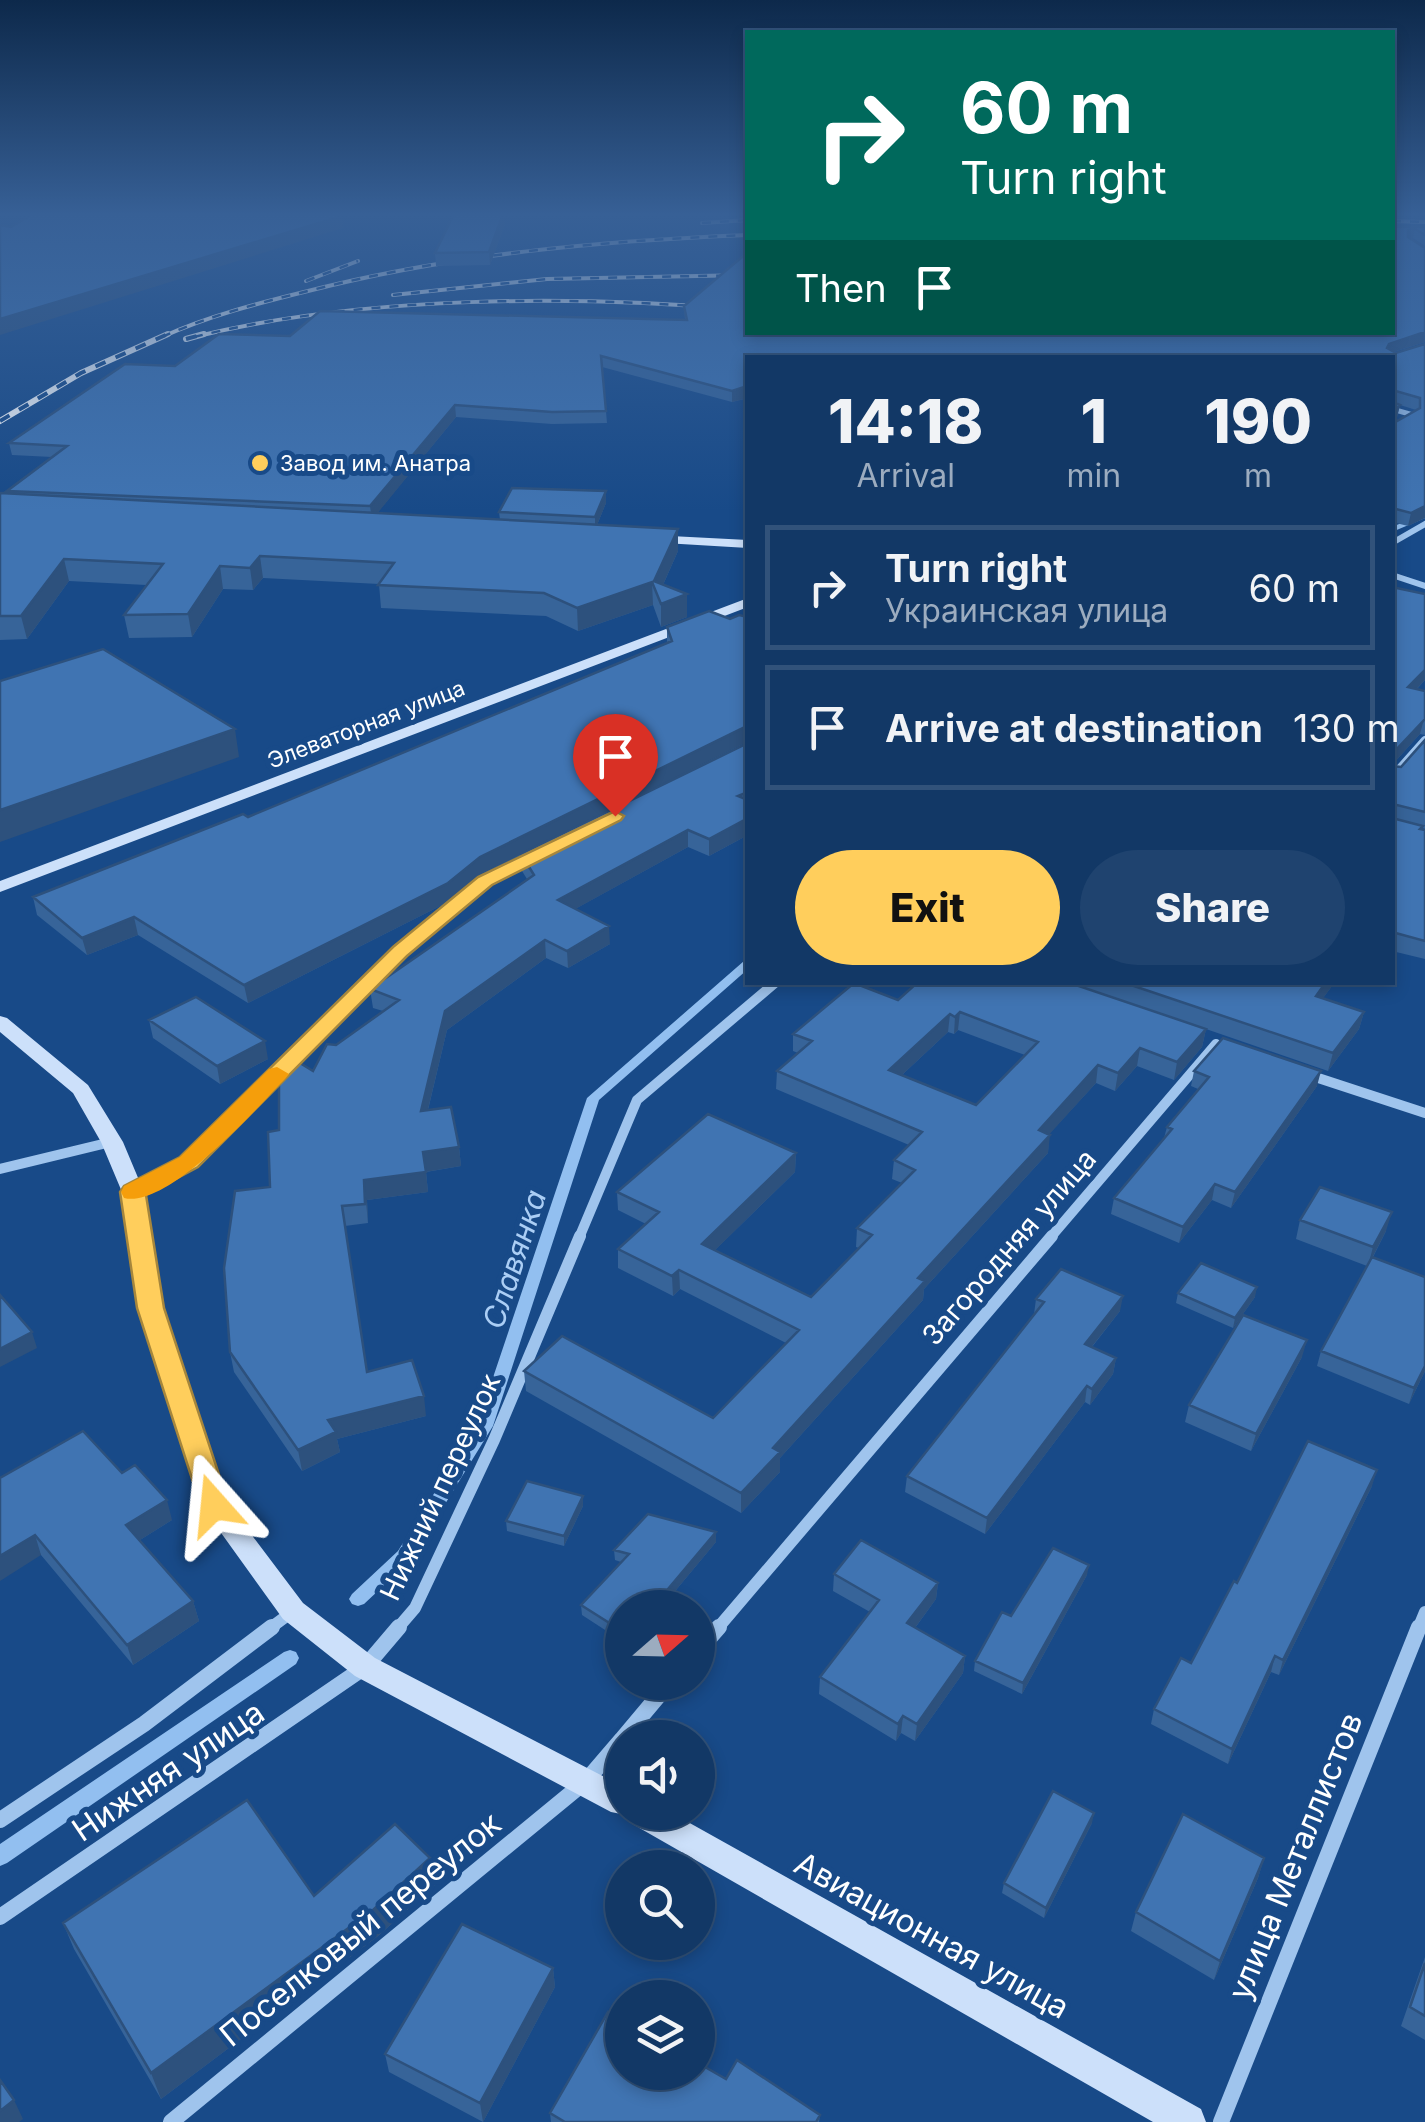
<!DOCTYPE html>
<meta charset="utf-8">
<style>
:root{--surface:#123866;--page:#1f436f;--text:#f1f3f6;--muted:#9cacbf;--line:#31527a;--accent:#ffce5c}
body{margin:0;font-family:Inter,sans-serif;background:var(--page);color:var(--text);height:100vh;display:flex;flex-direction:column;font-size:38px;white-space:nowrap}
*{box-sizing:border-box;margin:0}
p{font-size:32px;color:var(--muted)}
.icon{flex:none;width:55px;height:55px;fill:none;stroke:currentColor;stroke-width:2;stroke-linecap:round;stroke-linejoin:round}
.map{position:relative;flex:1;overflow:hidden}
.drawer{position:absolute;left:745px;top:355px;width:650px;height:630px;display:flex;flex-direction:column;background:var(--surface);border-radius:0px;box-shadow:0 5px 15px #0003,0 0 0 2px var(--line)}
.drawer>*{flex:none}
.guide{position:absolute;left:745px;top:30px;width:650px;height:305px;border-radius:0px;box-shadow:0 5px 15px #0003,0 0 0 2px var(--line);background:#00695c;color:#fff;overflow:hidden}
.needle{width:65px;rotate:70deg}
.fabs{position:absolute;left:605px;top:1590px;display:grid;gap:20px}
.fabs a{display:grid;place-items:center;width:110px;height:110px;border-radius:50%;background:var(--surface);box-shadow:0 5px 15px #0003,0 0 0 2px var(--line);font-size:50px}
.pin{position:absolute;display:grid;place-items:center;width:85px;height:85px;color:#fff;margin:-102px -42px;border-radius:50% 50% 50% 0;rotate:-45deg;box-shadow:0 0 10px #0007}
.pin .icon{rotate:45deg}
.me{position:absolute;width:110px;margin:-55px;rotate:342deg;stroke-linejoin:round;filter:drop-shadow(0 0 8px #0008)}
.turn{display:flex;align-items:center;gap:35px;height:210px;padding:0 50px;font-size:45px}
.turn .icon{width:130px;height:130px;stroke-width:2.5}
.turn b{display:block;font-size:70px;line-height:85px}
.then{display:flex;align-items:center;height:95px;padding:0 50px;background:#0003;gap:20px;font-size:38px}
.eta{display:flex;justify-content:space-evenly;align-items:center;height:170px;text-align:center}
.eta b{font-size:60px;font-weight:800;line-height:70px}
.primary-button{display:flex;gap:20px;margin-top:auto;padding:20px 50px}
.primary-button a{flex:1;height:115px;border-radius:60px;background:var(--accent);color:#111;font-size:40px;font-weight:800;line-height:115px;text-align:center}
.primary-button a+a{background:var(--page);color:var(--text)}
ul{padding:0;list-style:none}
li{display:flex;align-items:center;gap:30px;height:125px;margin:0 20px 15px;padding:0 30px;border:5px solid var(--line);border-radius:0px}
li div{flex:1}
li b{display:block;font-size:38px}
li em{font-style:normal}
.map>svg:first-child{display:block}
</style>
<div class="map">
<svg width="1425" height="2122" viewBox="0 0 1425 2122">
<rect width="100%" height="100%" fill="#184a88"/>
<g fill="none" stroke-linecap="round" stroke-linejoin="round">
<!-- stream -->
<path fill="#92bff0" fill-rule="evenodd" d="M442 214 472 216 311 214Z
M518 214H648L488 216Z
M1425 513V518L1392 532V527Z
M748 960V969L599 1100 493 1426 410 1561 364 1604 358 1606 352 1604 349 1599 352 1594 398 1551 477 1425 587 1098 744 961Z
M290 1650 296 1652 299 1658 296 1664 7 1863 0 1866V1844L284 1652Z"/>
<!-- street-far5 -->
<path stroke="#9fc4ed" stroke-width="5" d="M1392 409 1413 415 1392 427"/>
<!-- street-far4 -->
<path stroke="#9fc4ed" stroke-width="6" d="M1392 543 1425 524
M1392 575 1425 586"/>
<!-- street-far3 -->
<path stroke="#9fc4ed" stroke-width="8" d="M1392 777 1425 740
M428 929 485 881 532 858"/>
<!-- street-far2 -->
<path stroke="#9fc4ed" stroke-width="10" d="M1309 1075 1425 1113
M0 1169 111 1142
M133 1192 189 1162 400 952 431 926
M579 1238 637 1100 776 982
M1050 1238 1216 1044"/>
<!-- street-far1 -->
<path stroke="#9fc4ed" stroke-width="12" d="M269 1629 292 1612
M397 1629 415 1608 494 1440 580 1236
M717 1629 1052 1236
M1418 1629 1425 1612"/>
<!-- street -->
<path stroke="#9fc4ed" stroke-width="16" d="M698 1651 719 1627
M623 1738 670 1682
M0 1820 144 1724 272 1627
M0 1917 365 1667 399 1627
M171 2122 586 1781 622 1739
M1221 2122 1419 1627"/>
<!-- secondary -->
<path fill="#cce0fa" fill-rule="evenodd" d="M651 535 748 540V548L647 542 645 539Z
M748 598V607L0 892V881Z
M0 1016 7 1018 88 1085 123 1142 144 1192 163 1308 226 1501 303 1603 375 1658 622 1786V1812H670L1201 2109 1206 2122H1153L629 1822 626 1815 611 1812 355 1676 283 1619 201 1505 139 1308 122 1192 101 1142 73 1093 0 1032Z"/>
<!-- rail-far1 casing -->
<g stroke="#fff" stroke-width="4">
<path id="rail-far1" d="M1392 221 1425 222
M702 223 748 220
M306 281 358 261
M393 295 547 279 748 275
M162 337C208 316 259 303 308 291 453 254 599 241 748 235
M194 337C363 295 575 295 748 310"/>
</g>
<!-- rail casing -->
<g stroke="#fff" stroke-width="6">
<path id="rail" d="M186 339 204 334
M0 421 81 373 168 334"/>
</g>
<!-- rail-far1 -->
<use href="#rail-far1" stroke="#184a88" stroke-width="2.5" stroke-dasharray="9" stroke-linecap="butt"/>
<!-- rail -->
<use href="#rail" stroke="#184a88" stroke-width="4" stroke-dasharray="11" stroke-linecap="butt"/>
</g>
<!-- wall -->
<path fill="#376499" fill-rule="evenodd" d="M505 224 490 265 436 266 435 253Z
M1392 227H1425V246L1413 238 1410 239 1425 248V342L1394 352 1396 353 1425 344V518L1408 526 1392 522V358H748V400L744 399 732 402 602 367 607 423 552 424 456 417 377 513 500 520 499 512 606 503 597 525 678 529V551L663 585 687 617 661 627 653 605 578 631 546 616 381 608 379 584 263 578 253 590 223 589 192 637 129 638 124 615 146 585 69 581 27 639 0 640V493H7V491L52 457 12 455 9 443 175 366 290 336 685 320 684 306ZM1397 404 1416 410 1397 421 1394 419 1397 417 1400 405Z
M1392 587 1425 594V680L1417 689 1425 691V735L1420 734 1392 765Z
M748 617V835L709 856 688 847 575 909 610 944 568 968 546 958 447 1030 428 1110 459 1147 461 1166 426 1172 428 1192 367 1200 368 1223 345 1226 367 1372 426 1416 337 1439 340 1452 302 1471 234 1372 230 1352 270 1187 279 1130 313 1071 336 1045 383 1011 373 1008 370 989 527 879 522 871 521 855 482 874 450 901 248 1003 138 935 87 955 37 915 33 897 248 817 667 643V627ZM745 743 746 744 635 798Z
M1425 740V829L1422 828V830H1425V959L1392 951V766L1401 767Z
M1068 982H1335L1323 998 1364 1012 1359 1029 1328 1071 1206 1029 1202 1047 1174 1080 1137 1066 1115 1091 1096 1083 1049 1134 1048 1153 924 1289 923 1300 780 1458V1472L741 1513 526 1391 524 1371 713 1418 786 1343 680 1289 673 1296 618 1268V1249L646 1224 618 1210 617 1192 796 1153 795 1172 715 1250 811 1297 859 1248 856 1247 857 1228 902 1183 892 1179 894 1160 909 1145 776 1089 777 1071 798 1053 793 1051V1034L898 1000ZM958 1030 1025 1055 976 1105 902 1075 948 1032 954 1034Z
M149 1020 268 1059 220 1084 153 1038Z
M1194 1071 1317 1086 1231 1208 1212 1200 1179 1243 1111 1214 1114 1198 1164 1138 1167 1127 1198 1089 1191 1086Z
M1300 1220 1386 1231 1373 1257 1425 1371 1409 1404 1317 1366 1321 1351 1367 1266 1296 1239Z
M1178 1293 1255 1297 1233 1328 1176 1303Z
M1036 1299 1120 1311 1092 1347 1116 1358 1113 1374 1090 1405 1085 1402 985 1534 905 1492 907 1476 1034 1314Z
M1302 1357 1251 1451 1185 1422 1189 1405Z
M0 1478 172 1520 140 1540 193 1601 199 1621 133 1665 41 1555Z
M1372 1486 1279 1675 1271 1672 1228 1764 1151 1724 1154 1709 1191 1663 1237 1583Z
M583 1496V1506L564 1546 507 1531 506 1521Z
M716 1532V1542L661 1608H622V1641L582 1615 581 1605 621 1562 615 1560 614 1550Z
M834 1574 938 1583 936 1599 915 1628 965 1656 963 1673 915 1741 901 1733 896 1741 819 1694 820 1677 870 1612 833 1591Z
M1087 1575 1022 1694 974 1671 975 1661 1011 1616Z
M1092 1823 1044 1918 1002 1893 1004 1883Z
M430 1858 435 1885 378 1936 161 2099 74 1949 63 1923 314 1896Z
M1264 1858 1258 1878 1214 1980 1131 1931 1136 1912Z
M1425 1957V2040L1401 2026Z
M553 1968 555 1987 483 2122 389 2072 385 2054Z
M726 2079 820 2115 819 2122H551L550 2113Z"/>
<!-- shaded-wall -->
<path fill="#2d517d" d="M503 214H504L505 224 490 265 489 252Z
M342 216 343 228 0 335V319Z
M1415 229 1413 238 1406 239 1408 230Z
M1425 332V342L1387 354 1385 358 1389 344Z
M744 387V399L732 402V391Z
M455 405 456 417 372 520 370 506Z
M1400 405 1397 417 1392 421V412Z
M606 491V503L595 530V517Z
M1425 506V518L1408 526 1411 513Z
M678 529V551L658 596 654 581Z
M260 556 263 578 253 590 250 568Z
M64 559 69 581 27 639 21 616Z
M220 566 223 589 192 637 188 614Z
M652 582 653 605 578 631 577 608Z
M687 594V617L661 627V604Z
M1425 670V680L1404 702 1408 687Z
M1424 719 1420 734 1392 765V754Z
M745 727V743L482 874 450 901 248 1003 244 985 480 857Z
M235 729 239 757 0 842V810Z
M748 818V835L709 856V839Z
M688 830V847L559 918 558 900Z
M134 917 138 935 87 955 82 938Z
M609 926 610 944 568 968 567 951Z
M545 940 546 958 447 1030 423 1130 421 1111 445 1011Z
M1326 982H1335L1312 1013 1316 996Z
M960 1012 958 1030 954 1034 955 1017Z
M1364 1012 1359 1029 1328 1071 1333 1053Z
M950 1014 948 1032 888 1088 889 1070Z
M1206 1029 1202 1047 1174 1080 1177 1062Z
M265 1041 268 1059 220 1084 217 1066Z
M1140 1048 1137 1066 1115 1091 1118 1073Z
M1098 1065 1096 1083 1036 1149 1039 1130Z
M1321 1071 1317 1086 1231 1208 1235 1192Z
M1050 1135 1048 1153 924 1289 923 1300 780 1458V1472L741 1513V1493L773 1448 918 1278Z
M459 1147 461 1166 425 1172 423 1152Z
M796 1153 795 1172 702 1263V1244Z
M426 1172 428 1192 367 1200 368 1223 364 1180Z
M1215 1184 1212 1200 1179 1243 1183 1227Z
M1392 1212 1386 1231 1368 1266 1373 1247Z
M679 1270 680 1289 673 1296 672 1276Z
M1257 1287 1255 1297 1233 1328 1235 1318Z
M1123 1296 1120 1311 1082 1359 1085 1344Z
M32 1332 37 1348 0 1367V1349Z
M1307 1340 1302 1357 1251 1451 1256 1434Z
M1116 1358 1113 1374 1090 1405 1092 1389Z
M1425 1366V1371L1409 1404 1414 1388Z
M1087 1386 1085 1402 985 1534 987 1518Z
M424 1396 426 1416 337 1439 340 1452 302 1471 298 1450 328 1420Z
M1377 1470 1372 1486 1279 1675 1283 1660Z
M583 1496V1506L564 1546V1536Z
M167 1500 172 1520 132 1545 126 1525Z
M716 1532V1542L661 1608H652Z
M35 1535 41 1555 0 1581V1556Z
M1089 1565 1087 1575 1022 1694 1023 1683Z
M938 1583 936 1599 906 1640 907 1623Z
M193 1601 199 1621 133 1665 127 1645Z
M965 1656 963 1673 915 1741 917 1724Z
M1275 1656 1271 1672 1228 1764 1232 1749Z
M903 1716 901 1733 896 1741 898 1724Z
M1094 1813 1092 1823 1044 1918 1046 1908Z
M430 1858 435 1885 378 1936 161 2099 151 2073Z
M1264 1858 1258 1878 1214 1980 1220 1961Z
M553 1968 555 1987 483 2122 480 2103Z
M14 2100 23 2119 19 2122H0V2111Z"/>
<!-- building -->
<path fill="#4074b2" stroke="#2d517d" stroke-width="2.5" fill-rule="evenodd" d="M33 214H342V216L0 319V225L11 227Z
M454 214H503L489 252 435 253Z
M1392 227H1425V235L1415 229 1408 230V237L1425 248V332L1389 344 1387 348 1396 353 1425 344V506L1411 513 1392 508V418L1397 421 1420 408V398L1396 391 1392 393V358H748V388L744 387 732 391 601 356 606 411 552 412 455 405 370 506 7 491 67 446 9 443 125 364 175 366 219 334 290 336 320 311 687 320 684 306 748 252V332H1392Z
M1392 402 1400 405 1392 412Z
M512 488 606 491 595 517 499 512Z
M0 493 678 529 654 581 687 594 661 604 652 582 577 608 544 593 378 585 394 563 260 556 250 568 220 566 188 614 124 615 163 564 64 559 21 616H0Z
M1392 587 1425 594V670L1408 687 1425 691V719L1392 754Z
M709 611 730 619 739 615 748 617V729L745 727 480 857 448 883 244 985 134 917 82 938 33 897 243 814 248 817 672 641 667 627Z
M103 649 235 729 0 810V681Z
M1425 740V812L1397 805 1392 807V766L1401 767Z
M748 743V792L738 796 748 800V818L709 839 688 830 558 900 609 926 567 951 545 940 445 1011 421 1111 451 1107 459 1147 423 1152 426 1172 364 1180 365 1204 342 1206 367 1372 412 1360 424 1396 328 1420 336 1432 298 1450 230 1352 224 1268 235 1191 270 1187 268 1132 279 1130V1063L287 1055 313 1071 327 1044 336 1045 399 1000 370 989 534 875 521 854Z
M1392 818 1423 826 1420 829 1425 830V941L1392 932Z
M918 982H1067L1206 1029 1177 1062 1140 1048 1118 1073 1098 1065 1039 1130 1050 1135 918 1278 925 1281 773 1448 780 1452 741 1493 524 1371 562 1336 713 1418 799 1330 679 1270 672 1276 618 1249 659 1212 617 1192 708 1114 796 1153 702 1244 811 1297 872 1235 857 1228 915 1170 894 1160 922 1132 777 1071 812 1041 793 1034 854 983 898 1000ZM960 1012 1038 1042 976 1105 889 1070 950 1014 955 1017Z
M1122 982H1326L1316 996 1364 1012 1333 1053Z
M196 997 265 1041 217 1066 149 1020Z
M1223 1038 1321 1071 1235 1192 1215 1184 1183 1227 1114 1198 1172 1129 1167 1127 1209 1077 1194 1071Z
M1320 1187 1392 1212 1373 1247 1300 1220Z
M1372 1257 1425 1277V1366L1414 1388 1321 1351Z
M1201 1263 1257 1287 1235 1318 1178 1293Z
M1061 1269 1123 1296 1085 1344 1116 1358 1092 1389 1087 1386 987 1518 907 1476 1044 1302 1036 1299Z
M0 1295 32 1332 0 1349Z
M1243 1315 1307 1340 1256 1434 1189 1405Z
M83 1431 122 1473 135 1465 167 1500 126 1525 193 1601 127 1645 35 1535 0 1556V1478Z
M1308 1441 1377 1470 1283 1660 1275 1656 1232 1749 1154 1709 1181 1658 1191 1663 1234 1581 1237 1583Z
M527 1481 583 1496 564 1536 506 1521Z
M648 1514 716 1532 652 1608H622V1631L581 1605 629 1554 614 1550Z
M861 1540 938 1583 907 1623 965 1656 917 1724 903 1716 898 1724 820 1677 879 1600 834 1574Z
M1053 1548 1089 1565 1023 1683 975 1661 1002 1612 1011 1616Z
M1053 1791 1094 1813 1046 1908 1004 1883Z
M247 1800 314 1896 395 1824 430 1858 373 1910 151 2073 63 1923Z
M1183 1814 1264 1858 1220 1961 1136 1912Z
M462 1924 553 1968 480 2103 385 2054Z
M1425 1963V2016L1410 2007Z
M608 2012 622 2020V2072H698V2063L726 2079 737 2060 820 2115 816 2122H565L550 2113Z
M0 2080 14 2100 0 2111Z"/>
<!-- sky -->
<linearGradient id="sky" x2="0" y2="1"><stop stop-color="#0d294b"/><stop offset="0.42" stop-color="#376096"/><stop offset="1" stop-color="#376096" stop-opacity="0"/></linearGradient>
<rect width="1425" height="511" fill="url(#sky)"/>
<!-- route -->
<path fill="#ffce5c" stroke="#a6863c" stroke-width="2.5" d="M615 811 624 816 621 820 492 885 407 956 198 1167 146 1195 164 1308 229 1505 225 1513 214 1517 203 1513 137 1308 120 1192 124 1186 180 1157 393 947 478 877Z"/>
<!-- slow -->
<path fill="#f59e0b" d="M277 1067 289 1074 285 1079C256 1109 168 1209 124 1198L121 1192 124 1186 180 1157 269 1069Z"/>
<!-- markers -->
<circle fill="#ffce5c" stroke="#184a88" stroke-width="4" cx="260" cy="463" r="10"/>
<g text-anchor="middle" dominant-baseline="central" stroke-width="10" stroke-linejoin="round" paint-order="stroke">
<!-- far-poi labels -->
<g font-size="22" fill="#fff" stroke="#184a88" text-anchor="start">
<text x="280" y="463">Завод им. Анатра</text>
</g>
<!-- far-street labels -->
<g font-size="22" fill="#fff" stroke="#184a88">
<text transform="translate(366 724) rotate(-21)">Элеваторная улица</text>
</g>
<!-- street labels -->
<g font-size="28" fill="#fff" stroke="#184a88">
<text transform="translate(1009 1247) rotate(-49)">Загородняя улица</text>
<text transform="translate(440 1487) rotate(-65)">Нижний переулок</text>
</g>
<!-- water labels -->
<g font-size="30" font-style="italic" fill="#abcef5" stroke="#184a88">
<text transform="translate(514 1259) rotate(-72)">Славянка</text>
</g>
<!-- near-street labels -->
<g font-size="32" fill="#fff" stroke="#184a88">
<text transform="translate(168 1771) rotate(-34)">Нижняя улица</text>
<text transform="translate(1295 1856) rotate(-68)">улица Металлистов</text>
<text transform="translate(360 1929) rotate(-39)">Поселковый переулок</text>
<text transform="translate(932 1935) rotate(29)">Авиационная улица</text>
</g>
</g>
</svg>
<div class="fabs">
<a><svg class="needle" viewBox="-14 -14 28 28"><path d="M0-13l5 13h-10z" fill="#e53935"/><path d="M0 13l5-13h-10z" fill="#9cacbf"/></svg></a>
<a><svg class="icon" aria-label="sound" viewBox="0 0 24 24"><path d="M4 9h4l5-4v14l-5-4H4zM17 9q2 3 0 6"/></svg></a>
<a><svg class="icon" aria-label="search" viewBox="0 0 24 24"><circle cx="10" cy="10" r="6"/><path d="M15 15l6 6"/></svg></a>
<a><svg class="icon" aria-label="layers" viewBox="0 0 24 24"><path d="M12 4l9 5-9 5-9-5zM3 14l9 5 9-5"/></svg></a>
</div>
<div class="pin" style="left:615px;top:816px;background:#d93025"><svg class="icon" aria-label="arrive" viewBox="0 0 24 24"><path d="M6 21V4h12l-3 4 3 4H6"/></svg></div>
<svg class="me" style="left:214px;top:1505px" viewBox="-20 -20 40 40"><path d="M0-17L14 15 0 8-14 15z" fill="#ffce5c" stroke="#fff" stroke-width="4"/></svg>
<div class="guide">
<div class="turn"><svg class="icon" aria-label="right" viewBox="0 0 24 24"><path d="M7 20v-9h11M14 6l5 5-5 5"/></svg><div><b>60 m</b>Turn right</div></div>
<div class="then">Then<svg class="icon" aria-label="arrive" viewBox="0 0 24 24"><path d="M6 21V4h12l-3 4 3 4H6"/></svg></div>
</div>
<section class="drawer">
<div class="eta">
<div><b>14:18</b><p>Arrival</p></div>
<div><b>1</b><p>min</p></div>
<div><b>190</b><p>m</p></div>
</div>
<ul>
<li><svg class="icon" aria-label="right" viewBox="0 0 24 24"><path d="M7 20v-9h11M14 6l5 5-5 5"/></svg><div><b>Turn right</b><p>Украинская улица</p></div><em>60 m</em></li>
<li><svg class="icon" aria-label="arrive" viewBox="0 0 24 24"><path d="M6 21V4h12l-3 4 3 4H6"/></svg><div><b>Arrive at destination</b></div><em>130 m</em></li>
</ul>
<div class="primary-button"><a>Exit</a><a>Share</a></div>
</section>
</div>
